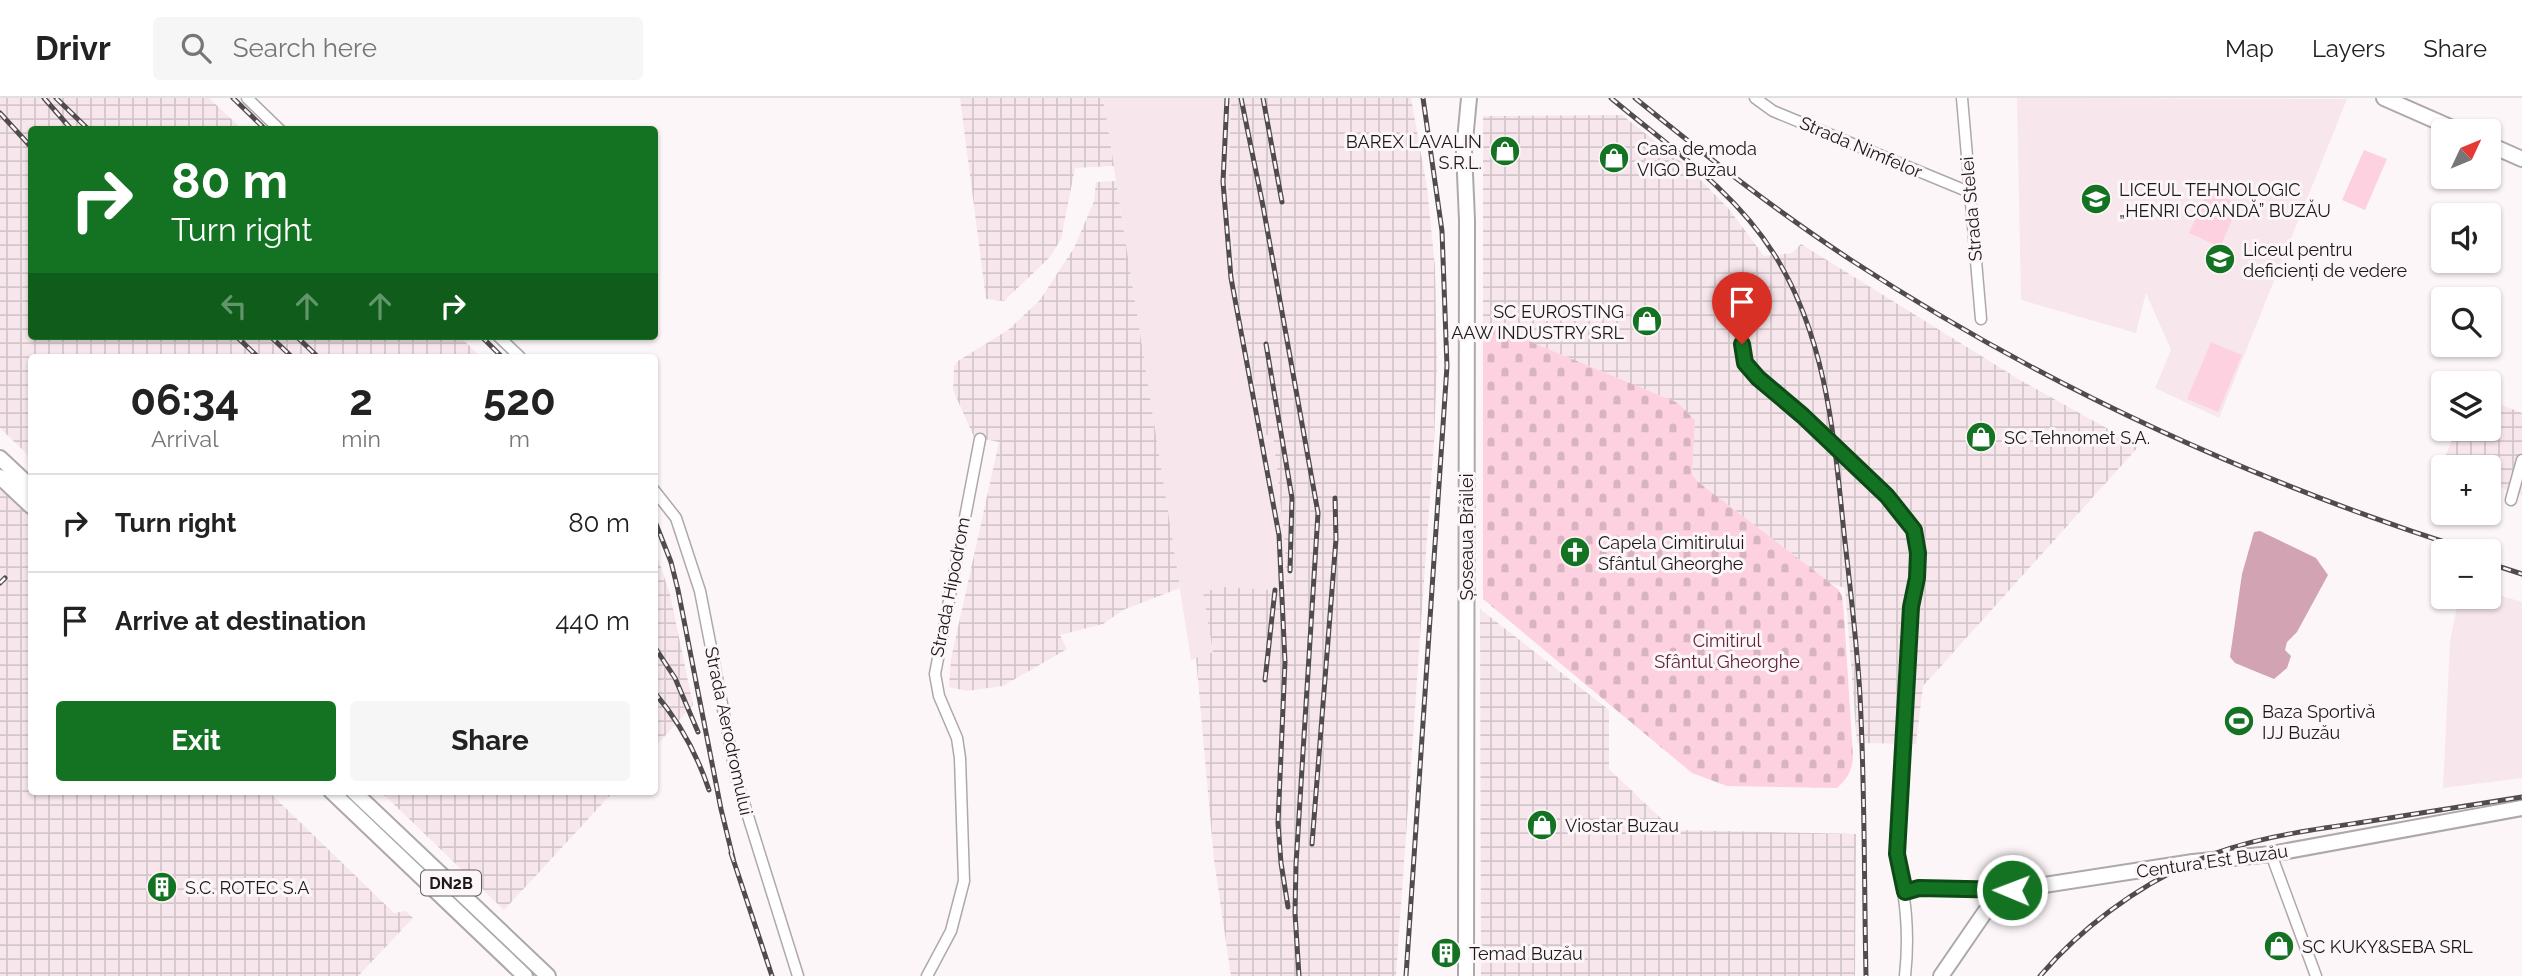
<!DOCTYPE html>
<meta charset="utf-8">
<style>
:root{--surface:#fff;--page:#f6f6f6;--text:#222;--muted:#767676;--line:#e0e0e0;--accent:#137322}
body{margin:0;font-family:Raleway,sans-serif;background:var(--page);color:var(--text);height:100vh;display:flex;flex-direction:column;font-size:26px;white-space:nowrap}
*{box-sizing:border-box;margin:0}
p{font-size:23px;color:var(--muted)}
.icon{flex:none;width:38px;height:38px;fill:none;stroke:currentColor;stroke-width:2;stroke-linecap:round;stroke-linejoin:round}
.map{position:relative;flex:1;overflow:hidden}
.panel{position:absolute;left:28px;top:256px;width:630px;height:441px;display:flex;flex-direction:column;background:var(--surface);border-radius:7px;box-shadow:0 2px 5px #0004}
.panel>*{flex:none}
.banner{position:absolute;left:28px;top:28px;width:630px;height:214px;border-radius:7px;box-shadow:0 2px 5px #0004;background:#137322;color:#fff;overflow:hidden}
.needle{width:46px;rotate:46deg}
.tools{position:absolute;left:2431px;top:21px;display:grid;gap:14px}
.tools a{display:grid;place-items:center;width:70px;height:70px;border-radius:7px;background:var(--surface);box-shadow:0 2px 5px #0004;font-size:35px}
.pin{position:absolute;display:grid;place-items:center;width:60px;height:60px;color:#fff;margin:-72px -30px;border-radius:50% 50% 50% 0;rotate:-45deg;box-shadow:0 0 7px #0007}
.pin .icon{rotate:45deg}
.me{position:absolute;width:77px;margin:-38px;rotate:271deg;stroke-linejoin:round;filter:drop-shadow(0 0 5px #0008)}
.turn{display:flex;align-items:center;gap:24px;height:147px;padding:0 28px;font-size:32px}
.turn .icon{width:91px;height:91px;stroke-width:2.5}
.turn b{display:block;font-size:49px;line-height:60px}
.lanes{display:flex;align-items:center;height:66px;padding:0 28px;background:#0003;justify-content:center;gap:35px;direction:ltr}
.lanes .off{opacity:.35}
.eta{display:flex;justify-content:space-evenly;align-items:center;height:119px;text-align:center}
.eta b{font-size:42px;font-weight:700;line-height:49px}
.action{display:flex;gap:14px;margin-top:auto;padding:14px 28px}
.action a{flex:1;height:80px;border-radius:7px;background:var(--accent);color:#fff;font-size:28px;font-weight:700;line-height:80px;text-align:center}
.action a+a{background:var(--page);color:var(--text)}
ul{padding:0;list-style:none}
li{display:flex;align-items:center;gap:21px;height:98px;padding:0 28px;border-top:2px solid var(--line)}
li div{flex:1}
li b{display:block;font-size:26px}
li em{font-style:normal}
header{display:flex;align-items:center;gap:42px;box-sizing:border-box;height:98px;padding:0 35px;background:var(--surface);border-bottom:2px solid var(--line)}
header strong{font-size:33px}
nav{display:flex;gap:38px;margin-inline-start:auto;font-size:24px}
.search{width:490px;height:63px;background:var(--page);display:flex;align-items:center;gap:18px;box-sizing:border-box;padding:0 24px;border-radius:7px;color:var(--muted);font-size:26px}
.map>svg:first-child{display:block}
</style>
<header>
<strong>Drivr</strong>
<div class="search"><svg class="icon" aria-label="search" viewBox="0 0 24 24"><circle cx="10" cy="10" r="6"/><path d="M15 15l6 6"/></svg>Search here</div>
<nav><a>Map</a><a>Layers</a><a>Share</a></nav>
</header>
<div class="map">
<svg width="2522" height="878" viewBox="0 0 2522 878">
<defs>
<pattern id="industrial-grid" width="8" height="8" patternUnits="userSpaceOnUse" patternTransform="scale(1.75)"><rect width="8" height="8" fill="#f7e7ec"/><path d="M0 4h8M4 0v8" fill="none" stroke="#d3c6ca"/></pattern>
<pattern id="cemetery-stones" width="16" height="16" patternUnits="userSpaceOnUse" patternTransform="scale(1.75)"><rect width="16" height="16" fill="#fdd1e0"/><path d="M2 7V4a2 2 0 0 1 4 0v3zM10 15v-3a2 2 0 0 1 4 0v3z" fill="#d8b3c0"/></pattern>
</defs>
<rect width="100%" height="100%" fill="#fdf6f8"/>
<!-- built -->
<path fill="#f7e7ec" d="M1103 0H1231L1228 100 1238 201 1264 337 1273 336 1285 447 1286 494 1272 492 1213 555 1191 562Z
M2017 0 2347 1 2219 320 2155 290 2171 252 2146 195 2136 235 2021 202Z
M2489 494 2522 504V680L2443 690 2450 543 2459 499H2488Z"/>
<!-- industrial -->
<path fill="url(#industrial-grid)" d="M0 0H209L242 31 32 32V238H459L481 259H32L31 360 0 330Z
M960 0H1103L1114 68 1075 70 1061 141 1050 159 1004 203 986 201Z
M1231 0H1411L1427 89 1435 169 1437 268 1434 343 1396 878H1231L1214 762 1196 560 1213 554 1203 494 1224 489 1286 493 1285 447 1273 337H1264L1238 201 1228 100Z
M1622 17 1689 70 1728 110 1764 158 1792 155 1801 146 2020 282 2139 348 1923 588 1916 646 1857 645 1845 490 1830 485 1697 383 1692 376 1695 322 1678 305 1483 224V18Z
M1116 83 1180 490 1123 512 1103 526 1060 537 1067 551 1003 588 967 593 949 589 951 561 999 344 974 339 953 292 954 268 958 263 1008 232 1040 202 1074 150 1094 103 1096 84Z
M2489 302 2522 315V398L2489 385 2488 369H2448L2442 367 2456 331H2488Z
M0 391 31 420 32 693H268L394 815 406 813 413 820 358 878H0Z
M655 452 670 496 693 607 655 649Z
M1480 511 1609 612V671L1673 732 1856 736 1855 878H1481Z
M380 693H614L504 812Z"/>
<!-- cemetery -->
<path fill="url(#cemetery-stones)" d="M1483 224 1678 305 1695 322 1692 376 1697 383 1838 491 1842 498 1844 516 1853 659C1852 673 1847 681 1837 690L1727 688 1692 675 1483 501Z"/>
<!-- garden -->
<path fill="#fdd1e0" d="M2364 52 2387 61 2365 112 2342 102Z
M2208 93 2239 106 2220 149 2189 135Z
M2211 244 2242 257 2218 314 2187 301Z"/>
<!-- water -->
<path fill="#d2a3b3" d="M2260 433 2316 460 2328 477 2297 534 2287 544 2285 552 2291 558 2287 570 2274 581 2235 565 2230 559 2242 476 2254 434Z"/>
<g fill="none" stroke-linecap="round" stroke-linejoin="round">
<!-- minor casing -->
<g stroke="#aea8aa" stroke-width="13">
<path id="minor" d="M247 0 280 32
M1755 0 1773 13 1969 94
M1962 0 1981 221
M498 238 520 259
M1742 246 1745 265 1758 280 1803 319 1887 398 1914 432 1918 455 1917 480 1911 509 1897 756C1905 801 1910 832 1905 878
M654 392 676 420 700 493 737 683 798 878
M2511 402 2522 362
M2271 756 2316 878
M1905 794 1919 790 2012 792
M927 878 951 833 964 783 960 660 957 640 939 598 935 576 980 341"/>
</g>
<!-- secondary casing -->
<g stroke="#aea8aa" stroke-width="18">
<path id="secondary" d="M2384 0 2459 33
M2488 46 2522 61
M1941 878 1985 814 2012 792 2193 764 2271 756 2522 710"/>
</g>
<!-- primary casing -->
<g stroke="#aea8aa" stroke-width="18">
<path id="primary" d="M0 360 32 390
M0 379 32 409
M331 693 525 878
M353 693 548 878
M1466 878 1467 122 1464 53 1469 0"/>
</g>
<!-- minor -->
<use href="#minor" stroke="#fff" stroke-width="10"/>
<!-- secondary -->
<use href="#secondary" stroke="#fff" stroke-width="14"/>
<!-- primary -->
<use href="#primary" stroke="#fff" stroke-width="14"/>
<!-- rail casing -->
<g stroke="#504c4d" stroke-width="5">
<path id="rail" d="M44 0 72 32
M56 0 89 32
M233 0 266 32
M1227 0 1223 84 1231 180 1279 437 1285 564 1278 725 1281 765 1288 809
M1241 0 1263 108 1318 415 1296 766 1295 815 1299 878
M1263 0 1282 104
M1611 0C1669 49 1733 91 1774 156 1827 240 1834 339 1844 435 1850 489 1857 544 1860 598 1865 691 1864 785 1866 878
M1635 0C1705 57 1776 113 1851 162 2042 287 2254 384 2472 453
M0 15 32 50
M236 238 258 259
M270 238 292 259
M296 238 318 259
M481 238 502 259
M1266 246 1292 400 1290 473
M654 421 671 464 678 492 721 711 734 764
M2488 465 2522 476
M0 485 5 480
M654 548 675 580 698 634
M1265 582 1275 492
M654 594C679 623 697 656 709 692
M1312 746 1336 441 1335 400
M731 755 772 878
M1406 878 1447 268 1442 133 1423 0
M2040 878C2080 831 2136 789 2193 764 2245 741 2303 733 2358 725 2413 716 2467 708 2522 699"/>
</g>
<!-- rail -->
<use href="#rail" stroke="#fdf6f8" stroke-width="2.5" stroke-dasharray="8" stroke-linecap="butt"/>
</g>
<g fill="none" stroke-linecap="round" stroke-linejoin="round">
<!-- route casing -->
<g stroke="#0c4b16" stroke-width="18">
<path id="route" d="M1742 246 1745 265 1758 280 1803 318 1887 398 1914 432 1918 455 1917 480 1911 509 1897 756 1905 794 1919 790 2012 792"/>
</g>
<!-- route -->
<use href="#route" stroke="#137322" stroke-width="12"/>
</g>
<!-- icons -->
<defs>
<g id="shop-disc" transform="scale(1.575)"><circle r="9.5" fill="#137322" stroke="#fdf6f8"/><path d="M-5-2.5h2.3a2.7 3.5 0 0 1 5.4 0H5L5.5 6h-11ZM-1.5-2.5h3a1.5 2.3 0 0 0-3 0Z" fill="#fff"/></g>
<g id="school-disc" transform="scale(1.575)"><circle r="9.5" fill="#137322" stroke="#fdf6f8"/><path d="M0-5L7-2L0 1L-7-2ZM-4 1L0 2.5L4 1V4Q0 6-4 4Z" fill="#fff"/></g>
<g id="church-disc" transform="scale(1.575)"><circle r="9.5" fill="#137322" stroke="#fdf6f8"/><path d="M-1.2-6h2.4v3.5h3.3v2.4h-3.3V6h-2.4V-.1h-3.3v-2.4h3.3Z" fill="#fff"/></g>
<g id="stadium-disc" transform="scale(1.575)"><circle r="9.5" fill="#137322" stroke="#fdf6f8"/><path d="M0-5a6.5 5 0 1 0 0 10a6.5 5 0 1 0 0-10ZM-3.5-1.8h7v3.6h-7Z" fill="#fff"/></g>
<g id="building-disc" transform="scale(1.575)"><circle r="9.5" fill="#137322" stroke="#fdf6f8"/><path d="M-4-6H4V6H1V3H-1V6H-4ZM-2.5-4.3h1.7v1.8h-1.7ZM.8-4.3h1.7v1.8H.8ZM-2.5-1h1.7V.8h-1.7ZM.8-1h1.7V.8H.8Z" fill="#fff"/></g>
</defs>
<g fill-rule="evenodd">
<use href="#shop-disc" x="1505" y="53"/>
<use href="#shop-disc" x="1614" y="60"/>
<use href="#school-disc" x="2096" y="101"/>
<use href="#school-disc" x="2220" y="161"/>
<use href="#shop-disc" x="1647" y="223"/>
<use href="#shop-disc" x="1981" y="339"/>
<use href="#church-disc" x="1575" y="454"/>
<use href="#stadium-disc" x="2239" y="623"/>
<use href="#shop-disc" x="1542" y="727"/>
<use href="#building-disc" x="162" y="789"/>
<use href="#shop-disc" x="2279" y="848"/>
<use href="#building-disc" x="1446" y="855"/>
</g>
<g text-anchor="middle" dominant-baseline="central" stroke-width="6" stroke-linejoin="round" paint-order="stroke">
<!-- shield labels -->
<rect fill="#fdf6f8" stroke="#605b5d" stroke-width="2" x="421" y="772.5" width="60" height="25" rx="5"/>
<g font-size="16" font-weight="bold" fill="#1c191a">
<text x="451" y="785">DN2B</text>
</g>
<!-- poi labels -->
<g font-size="18" fill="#1c191a" stroke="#fdf6f8" text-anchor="start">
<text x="1482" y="43" text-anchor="end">BAREX LAVALIN<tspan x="1482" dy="21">S.R.L.</tspan></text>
<text x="1637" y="50">Casa de moda<tspan x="1637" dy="21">VIGO Buzau</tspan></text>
<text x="2119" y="91">LICEUL TEHNOLOGIC<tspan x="2119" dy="21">„HENRI COANDĂ” BUZĂU</tspan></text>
<text x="2243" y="151">Liceul pentru<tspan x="2243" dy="21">deficienți de vedere</tspan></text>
<text x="1624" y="213" text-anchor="end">SC EUROSTING<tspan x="1624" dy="21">AAW INDUSTRY SRL</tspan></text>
<text x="2004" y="339">SC Tehnomet S.A.</text>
<text x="1598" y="444">Capela Cimitirului<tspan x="1598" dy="21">Sfântul Gheorghe</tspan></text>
<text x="2262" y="613">Baza Sportivă<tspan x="2262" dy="21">IJJ Buzău</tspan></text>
<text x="1565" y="727">Viostar Buzau</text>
<text x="185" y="789">S.C. ROTEC S.A</text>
<text x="2302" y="848">SC KUKY&amp;SEBA SRL</text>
<text x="1469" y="855">Temad Buzău</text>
</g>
<!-- street labels -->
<g font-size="18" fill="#1c191a" stroke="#fdf6f8">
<text transform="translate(1861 49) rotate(23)">Strada Nimfelor</text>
<text transform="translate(1971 111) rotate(-95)">Strada Stelei</text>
<text transform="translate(1466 439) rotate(-90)">Șoseaua Brăilei</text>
<text transform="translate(950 489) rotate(-79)">Strada Hipodrom</text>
<text transform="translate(729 633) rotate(78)">Strada Aerodromului</text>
<text transform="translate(2212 763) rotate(-8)">Centura Est Buzău</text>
</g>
<!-- park labels -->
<g font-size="18" fill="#5e253d" stroke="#fdf6f8">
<text x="1727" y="542">Cimitirul<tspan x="1727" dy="21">Sfântul Gheorghe</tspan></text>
</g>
</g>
</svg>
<div class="tools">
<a><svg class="needle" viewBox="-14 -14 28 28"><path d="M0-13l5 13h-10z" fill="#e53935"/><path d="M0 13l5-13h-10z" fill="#767676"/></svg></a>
<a><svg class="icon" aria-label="sound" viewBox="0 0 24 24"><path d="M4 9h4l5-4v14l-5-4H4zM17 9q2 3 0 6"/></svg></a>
<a><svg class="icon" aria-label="search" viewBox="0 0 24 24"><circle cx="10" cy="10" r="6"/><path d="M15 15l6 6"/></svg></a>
<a><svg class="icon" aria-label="layers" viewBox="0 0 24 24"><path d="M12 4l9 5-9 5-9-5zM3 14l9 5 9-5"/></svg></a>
<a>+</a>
<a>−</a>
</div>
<div class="pin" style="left:1742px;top:246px;background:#d93025"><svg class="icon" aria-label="arrive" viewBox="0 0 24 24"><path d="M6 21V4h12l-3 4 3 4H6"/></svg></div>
<svg class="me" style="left:2012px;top:792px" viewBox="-20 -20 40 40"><circle r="17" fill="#137322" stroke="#fff" stroke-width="3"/><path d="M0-11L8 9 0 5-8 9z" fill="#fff"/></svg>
<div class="banner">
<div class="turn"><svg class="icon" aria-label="right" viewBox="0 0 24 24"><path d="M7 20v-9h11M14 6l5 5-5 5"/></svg><div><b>80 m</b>Turn right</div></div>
<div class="lanes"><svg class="icon off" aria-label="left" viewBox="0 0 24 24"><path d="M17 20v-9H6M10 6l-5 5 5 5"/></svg><svg class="icon off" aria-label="ahead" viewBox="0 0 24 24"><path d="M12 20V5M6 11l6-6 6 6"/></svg><svg class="icon off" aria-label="ahead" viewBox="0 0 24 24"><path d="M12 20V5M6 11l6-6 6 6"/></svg><svg class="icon" aria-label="right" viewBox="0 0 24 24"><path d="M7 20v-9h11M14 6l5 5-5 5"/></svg></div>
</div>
<section class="panel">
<div class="eta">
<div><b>06:34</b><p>Arrival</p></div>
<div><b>2</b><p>min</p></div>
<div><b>520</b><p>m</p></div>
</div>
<ul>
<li><svg class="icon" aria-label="right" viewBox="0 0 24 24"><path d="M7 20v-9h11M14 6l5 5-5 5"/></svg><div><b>Turn right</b></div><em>80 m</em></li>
<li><svg class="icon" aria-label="arrive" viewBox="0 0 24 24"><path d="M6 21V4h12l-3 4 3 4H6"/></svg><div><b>Arrive at destination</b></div><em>440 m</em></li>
</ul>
<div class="action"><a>Exit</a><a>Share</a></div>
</section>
</div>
